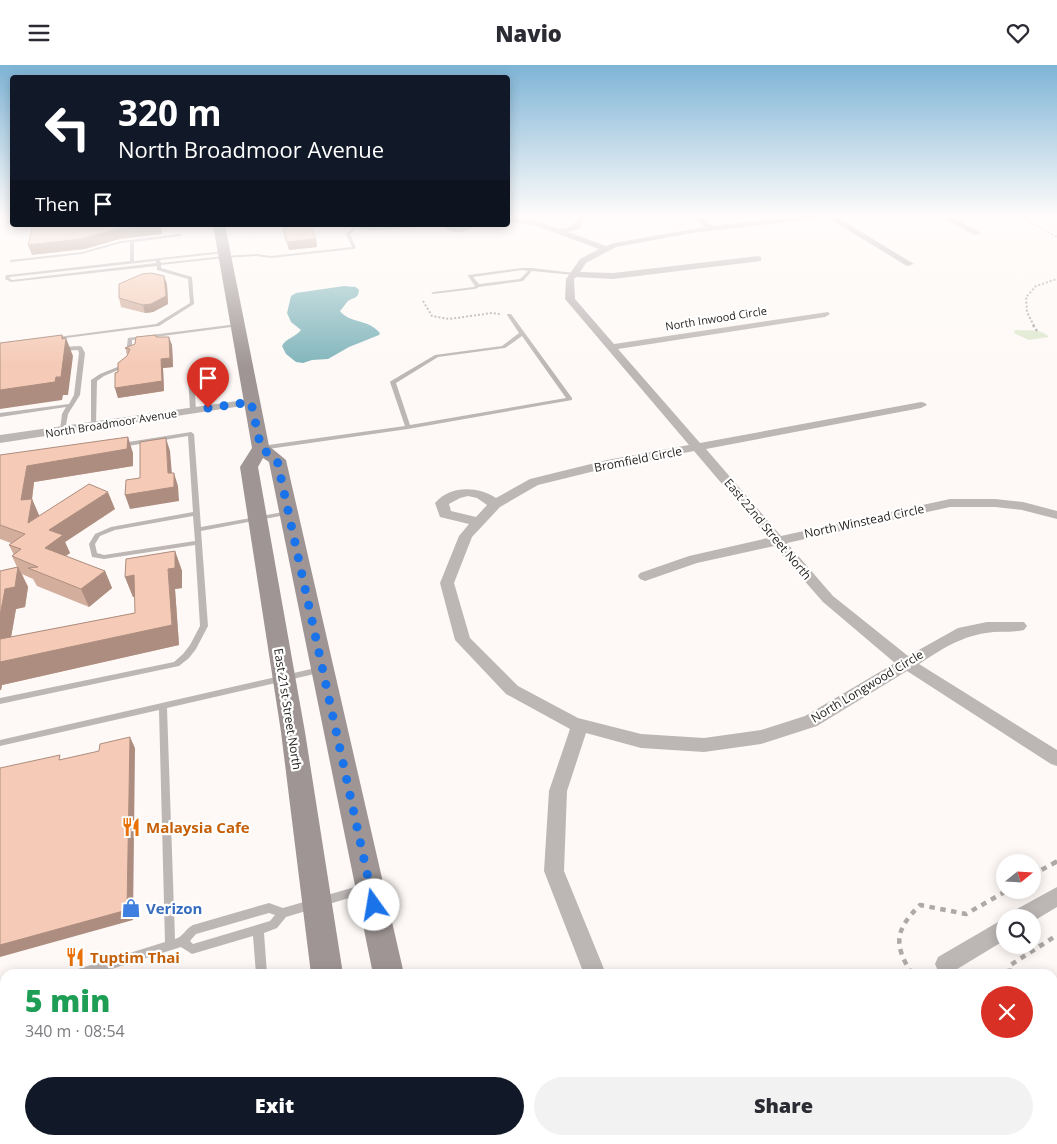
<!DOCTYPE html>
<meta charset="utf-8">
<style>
:root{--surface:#fff;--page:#f2f2f3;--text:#2b2b33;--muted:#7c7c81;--accent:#111827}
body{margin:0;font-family:"Open Sans",sans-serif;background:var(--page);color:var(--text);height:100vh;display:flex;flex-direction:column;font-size:19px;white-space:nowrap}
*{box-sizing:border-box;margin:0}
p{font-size:16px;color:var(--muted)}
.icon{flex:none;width:28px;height:28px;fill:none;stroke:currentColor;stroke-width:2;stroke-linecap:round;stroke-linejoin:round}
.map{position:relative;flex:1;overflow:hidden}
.panel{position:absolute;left:0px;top:904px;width:1058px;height:176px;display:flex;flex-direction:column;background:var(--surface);border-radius:15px 15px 0 0;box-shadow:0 2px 12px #0003}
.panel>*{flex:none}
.hud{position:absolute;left:10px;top:10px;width:500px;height:152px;border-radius:5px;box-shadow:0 2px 12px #0003;background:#111827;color:#fff;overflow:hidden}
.needle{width:32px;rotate:72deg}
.fabs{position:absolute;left:996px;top:789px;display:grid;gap:10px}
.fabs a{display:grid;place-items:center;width:45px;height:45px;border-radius:50%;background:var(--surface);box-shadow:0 2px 12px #0003;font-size:25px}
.pin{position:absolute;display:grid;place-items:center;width:42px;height:42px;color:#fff;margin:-51px -21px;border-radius:50% 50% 50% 0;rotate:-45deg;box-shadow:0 0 5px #0007}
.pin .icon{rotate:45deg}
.me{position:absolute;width:55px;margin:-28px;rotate:347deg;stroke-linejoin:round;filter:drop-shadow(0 0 4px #0008)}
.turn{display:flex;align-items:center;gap:18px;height:105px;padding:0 25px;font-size:22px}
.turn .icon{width:65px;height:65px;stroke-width:2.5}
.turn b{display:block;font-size:35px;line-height:42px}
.then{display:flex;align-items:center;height:48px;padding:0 25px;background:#0003;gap:10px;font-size:19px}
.round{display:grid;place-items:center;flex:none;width:52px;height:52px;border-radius:26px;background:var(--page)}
.headline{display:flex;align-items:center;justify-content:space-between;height:85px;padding:0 25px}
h1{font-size:30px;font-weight:800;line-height:38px;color:#1e9e55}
.primary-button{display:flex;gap:10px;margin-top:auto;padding:10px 25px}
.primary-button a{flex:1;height:58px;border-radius:30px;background:var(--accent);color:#fff;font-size:20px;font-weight:800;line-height:58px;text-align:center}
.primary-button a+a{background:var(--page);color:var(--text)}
header{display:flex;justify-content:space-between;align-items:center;height:65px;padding:0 25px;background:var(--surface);font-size:22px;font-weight:800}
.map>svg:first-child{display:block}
</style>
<header><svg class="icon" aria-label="menu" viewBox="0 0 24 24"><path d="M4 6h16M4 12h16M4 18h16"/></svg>Navio<svg class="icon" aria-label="heart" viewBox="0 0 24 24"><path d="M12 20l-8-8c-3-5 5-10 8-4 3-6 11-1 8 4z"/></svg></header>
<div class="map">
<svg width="1057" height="1079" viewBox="0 0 1057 1079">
<rect width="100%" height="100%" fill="#fef9f6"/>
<!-- green -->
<path fill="#dde8ce" d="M1015 265C1027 266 1041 263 1049 272L1029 275 1014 268Z"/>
<!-- water -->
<path fill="#80b5bb" d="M344 221 356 222 359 225C358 234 354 232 348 236 345 239 343 243 340 246 350 259 367 253 380 268L379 270 349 282 328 294 312 295 303 298 296 297 286 289 282 281C286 273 296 272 301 265L291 257 287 248 291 231 296 228Z"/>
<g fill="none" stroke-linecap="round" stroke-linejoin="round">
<!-- path-far3 -->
<path stroke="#aea9a6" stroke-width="2" stroke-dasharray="2 2" stroke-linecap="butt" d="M1020 151 1057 172
M423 236 432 251 449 254 492 248 500 249
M1034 261 1027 247 1026 232 1036 221 1057 214"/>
<!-- path-far2 -->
<path stroke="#aea9a6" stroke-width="2.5" stroke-dasharray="2.5 2.5" stroke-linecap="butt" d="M1033 260 1037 266"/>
<!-- path-far1 -->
<path stroke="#aea9a6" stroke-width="4" stroke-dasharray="4.5 4.5" stroke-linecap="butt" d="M1054 798 1057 796"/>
<!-- path -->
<path stroke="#aea9a6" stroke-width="4.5" stroke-dasharray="5.5 5.5" stroke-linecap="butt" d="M1032 810 1056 797
M912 909C893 879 895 865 920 840L966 849 1008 825
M1010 909 1009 901 1057 870"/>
<!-- service -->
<path fill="#bcb6b5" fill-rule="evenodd" d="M357 160 360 161 350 169 356 183 354 184 271 193 256 191 224 193 161 200V203L192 212 194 239 159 261 58 274 56 273 58 272 156 259 190 238 188 214 157 205V201L11 217 5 214 6 210H8L130 196V177L121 178 82 189 12 197H10V195L82 187 121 176 180 169 182 170 181 171 134 177V196L224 186 226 187 225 188 160 195 161 198 224 191 256 189 271 191 352 182 346 169ZM156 196V198L12 215 9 213 10 212Z
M522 203H532L574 208 576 209 574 210 532 206 523 216 479 222 475 224 433 229 431 228 433 227 474 222 475 221 468 211V210ZM522 205 528 206 520 214 479 219 473 212Z
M507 249H511L572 333V335L408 364 261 385 258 383 261 381 405 361 390 317 391 316 435 290 502 281 519 268 507 250ZM522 271 566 333 410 360 396 318 438 292 505 283Z
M237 259H239V261L132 275V288L129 290 126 288 128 273Z
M80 281 82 282 85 288 80 330 68 349 65 366 63 367 60 365 62 349 66 342 0 352V348L69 339 74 330 79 288 78 285 61 286 58 284 61 282Z
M125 299 130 300 104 311 97 316 96 360 93 362 91 361V315L100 309Z
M191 308 194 310 196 345 193 347 190 345 188 310Z
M191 367 194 369 201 462 289 446 291 447 292 448 291 449 201 466 208 561 196 584 189 593 179 601 0 639V633L174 597 183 589 190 580 200 561 195 480 104 494 92 492 89 479 95 469 111 462 193 447 188 371 122 382 119 380 122 378ZM193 451 195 476 104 490 97 488 95 479 100 471 115 465Z
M320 602 323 603 324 605 323 607 167 643 175 874C183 872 186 863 193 860L269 838 283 843 365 819 369 821 370 824 369 827 286 852 277 863 264 868 267 909H256L253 871 192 889 181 882 96 909H73L74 905 78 904 165 877 159 645 0 681V675ZM269 848 275 850 270 856 193 879 190 876 196 869Z
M5 924V936L0 937V925Z
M224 1075H246L245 1079H223Z"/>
<!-- minor -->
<path fill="#bcb6b5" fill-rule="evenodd" d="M576 151H584L586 153 579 164 568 167 606 181 614 178 705 162 691 151H700L713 161 800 151H825L821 153 692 168 616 182 586 198 580 207 613 208 758 191 761 192V196L613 214 576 212 574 214 575 234 614 279 828 247 830 249 825 252 618 284 700 378 921 337 925 338 927 340 921 343 706 384 781 471 950 434H995L1023 437 1057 446V454L1022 445 995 442H950L787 478 833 531 908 591 958 563 987 557H1024L1027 561 1024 565C1012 568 998 566 986 568 959 572 941 585 919 599L1057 685V701L1051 699 907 606 817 661 761 679 704 687 641 683 586 668 567 726 564 806 606 909H584L544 806 549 726 570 664 506 629 455 575 440 518 459 471 469 459 440 452 435 438C450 420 478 421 496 433L530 414 607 395 689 380 565 234 566 214 580 194 599 184 534 160 508 157V153C517 154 527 154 536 156 553 160 565 173 578 153ZM694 386 768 473 689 491 640 508 638 511 640 514 645 516 697 498 774 481 823 537 895 598 805 651 761 665 704 673 641 669 578 653 518 621 470 573 454 518 472 472 500 442 538 420 607 403ZM468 431 477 433 487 440 476 452 451 446 449 439 460 433Z
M825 151H835L914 199 907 201Z
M940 151H950L981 168 974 170Z
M345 160H423L419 162C402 163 358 169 345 160Z
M443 160 459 162 475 160C466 169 451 170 443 160Z
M251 334 255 335 257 337 255 339 0 378V370Z
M1057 822V842L1032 857V852H1012L1015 845Z
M1005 853V875L954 906 948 909 938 906 935 899 938 892Z"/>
<!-- secondary -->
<path fill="#9e9594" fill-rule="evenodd" d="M213 160H225L269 381 286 395 404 909H373L269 397 263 393 258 402 305 667 343 909H311L281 667 240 402 252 383Z
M339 1075H375L376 1079H340Z
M408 1075H444L445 1079H409Z"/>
</g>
<!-- wall -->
<path fill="#d3ae9d" d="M283 163 316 174 317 182 289 185 284 170Z
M164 211 167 219 168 239 153 247 145 248 121 242 119 233Z
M157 272 172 280 173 302 163 303 164 326 118 333 115 323 118 307 128 290 125 283Z
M133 388V401L34 417 32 434 39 451 115 444 65 477 70 488 65 491 105 506 112 523 89 542 37 521 33 514 22 509 28 522 25 542 16 544 11 572 135 548V532H133L125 512 175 486 182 506V523L175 524 179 580 2 620 1 625H0V506L17 502 12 491 14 490 9 480 11 478 0 474V391Z"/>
<!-- shaded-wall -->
<path fill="#ac8d7f" d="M155 160H161L162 169 120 174 85 184 32 190 28 180 118 164Z
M316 174 317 182 289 185 287 177Z
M164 211 167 219 168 239 153 247 145 248 143 240Z
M62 270 66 279V273L73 291 68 330H63L62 335 0 344V325L62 274Z
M169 272 172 280 173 302 163 303 164 326 118 333 115 323 161 294Z
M128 372 133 388V401L34 417 32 434 39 450 36 475 28 458 21 435 27 401Z
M166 373 170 386 173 422 168 408Z
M174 408 178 421 179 436 130 444 125 430Z
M108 427 115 444 65 477 70 488 53 500 45 483 49 465Z
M175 486 182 506V523L175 524 179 580 2 620 1 625H0V597L172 560 168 504Z
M18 502 28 522 25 542 16 544 7 595 0 583V551L5 524Z
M105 506 112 523 89 542 81 524Z
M134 510 142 530 133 532 125 512Z
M130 672 135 683 133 855 0 892V880Z"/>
<!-- building -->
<path fill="#f5cab6" stroke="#ac8d7f" d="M33 160H155L118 164 81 174 28 180Z
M310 160 316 174 287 177 283 163Z
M151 208 164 211 166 231 151 239 143 240 119 233V219L142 209Z
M62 270V274L66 273 61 312H56L55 317 0 325V278Z
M156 270V272H169L170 293 161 294 162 316 115 323V308L118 307V298L127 291 130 284 125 283 135 279 136 272Z
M128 372 127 384 27 401 21 435 32 434 28 458 89 419 108 427 49 465 63 470 45 483 105 506 81 524 28 503 38 502 12 491 21 484 9 480 25 469 0 460V390Z
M166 373 168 408H174V422L125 430 126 415 140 413V377Z
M175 486V503L168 504 172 560 0 597V574L135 548 134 510 125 512 126 494Z
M18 502 15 522 5 524 0 551V506Z
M130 672 127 845 0 880V703L60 690 59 695 99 686 100 679Z"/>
<!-- sky -->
<linearGradient id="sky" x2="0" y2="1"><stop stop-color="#7eb4d6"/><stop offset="0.5" stop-color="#fffcfb"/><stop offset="1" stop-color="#fffcfb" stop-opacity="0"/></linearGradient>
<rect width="1057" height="302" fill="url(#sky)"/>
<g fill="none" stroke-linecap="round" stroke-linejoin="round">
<!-- route -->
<path stroke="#1a73e8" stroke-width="9" stroke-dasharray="0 16.2" d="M208 343 251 337 261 383 277 395 374 840"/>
</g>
<!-- icons -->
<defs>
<g id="restaurant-bare" transform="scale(1.5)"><path d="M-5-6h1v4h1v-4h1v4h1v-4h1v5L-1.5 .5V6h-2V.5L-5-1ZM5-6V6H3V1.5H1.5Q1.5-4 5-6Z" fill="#e8710a" stroke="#fff" stroke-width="2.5" paint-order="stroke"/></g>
<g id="shop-bare" transform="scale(1.5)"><path d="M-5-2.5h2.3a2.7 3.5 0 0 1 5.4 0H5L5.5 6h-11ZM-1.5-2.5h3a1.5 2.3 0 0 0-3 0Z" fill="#3f7fe0" stroke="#fff" stroke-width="2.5" paint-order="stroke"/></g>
</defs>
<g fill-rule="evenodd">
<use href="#restaurant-bare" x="131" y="762"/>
<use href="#shop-bare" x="131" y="843"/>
<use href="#restaurant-bare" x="75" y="892"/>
</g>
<g text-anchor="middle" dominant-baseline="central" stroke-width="4.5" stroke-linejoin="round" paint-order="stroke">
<!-- far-street labels -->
<g font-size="11" fill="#201c19" stroke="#fff">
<text transform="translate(716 253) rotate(-9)">North Inwood Circle</text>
<text transform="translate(111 358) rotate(-9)">North Broadmoor Avenue</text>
</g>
<!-- street labels -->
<g font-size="12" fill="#201c19" stroke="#fff">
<text transform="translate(638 394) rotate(-11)">Bromfield Circle</text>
<text transform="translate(864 456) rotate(-12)">North Winstead Circle</text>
<text transform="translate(768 464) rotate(50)">East 22nd Street North</text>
<text transform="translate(867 621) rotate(-31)">North Longwood Circle</text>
<text transform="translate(288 644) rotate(81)">East 21st Street North</text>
</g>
<!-- near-food labels -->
<g font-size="15" font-weight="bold" fill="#c56008" stroke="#fff" text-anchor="start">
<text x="146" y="762">Malaysia Cafe</text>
<text x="90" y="892">Tuptim Thai</text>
</g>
<!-- near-shop labels -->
<g font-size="15" font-weight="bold" fill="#366cbe" stroke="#fff" text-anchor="start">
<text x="146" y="843">Verizon</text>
</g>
</g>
</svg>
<div class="fabs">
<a><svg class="needle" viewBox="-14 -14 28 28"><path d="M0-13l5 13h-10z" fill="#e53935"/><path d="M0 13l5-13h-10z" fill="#7c7c81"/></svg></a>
<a><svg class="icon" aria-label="search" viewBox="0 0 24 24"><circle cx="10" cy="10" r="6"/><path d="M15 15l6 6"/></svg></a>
</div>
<div class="pin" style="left:208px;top:343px;background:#d93025"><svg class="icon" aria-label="arrive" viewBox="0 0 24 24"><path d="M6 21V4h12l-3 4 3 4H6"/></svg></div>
<svg class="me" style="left:374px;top:840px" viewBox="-20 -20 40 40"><circle r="19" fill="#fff"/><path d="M0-13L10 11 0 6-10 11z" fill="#1a73e8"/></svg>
<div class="hud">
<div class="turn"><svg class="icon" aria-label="left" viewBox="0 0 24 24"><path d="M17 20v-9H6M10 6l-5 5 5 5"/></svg><div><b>320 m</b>North Broadmoor Avenue</div></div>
<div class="then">Then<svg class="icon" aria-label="arrive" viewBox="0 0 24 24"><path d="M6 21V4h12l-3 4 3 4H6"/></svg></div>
</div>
<section class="panel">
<div class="headline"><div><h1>5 min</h1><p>340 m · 08:54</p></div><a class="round" style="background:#d93025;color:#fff"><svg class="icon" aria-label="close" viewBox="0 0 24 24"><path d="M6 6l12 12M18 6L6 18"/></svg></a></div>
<div class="primary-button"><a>Exit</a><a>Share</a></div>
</section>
</div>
